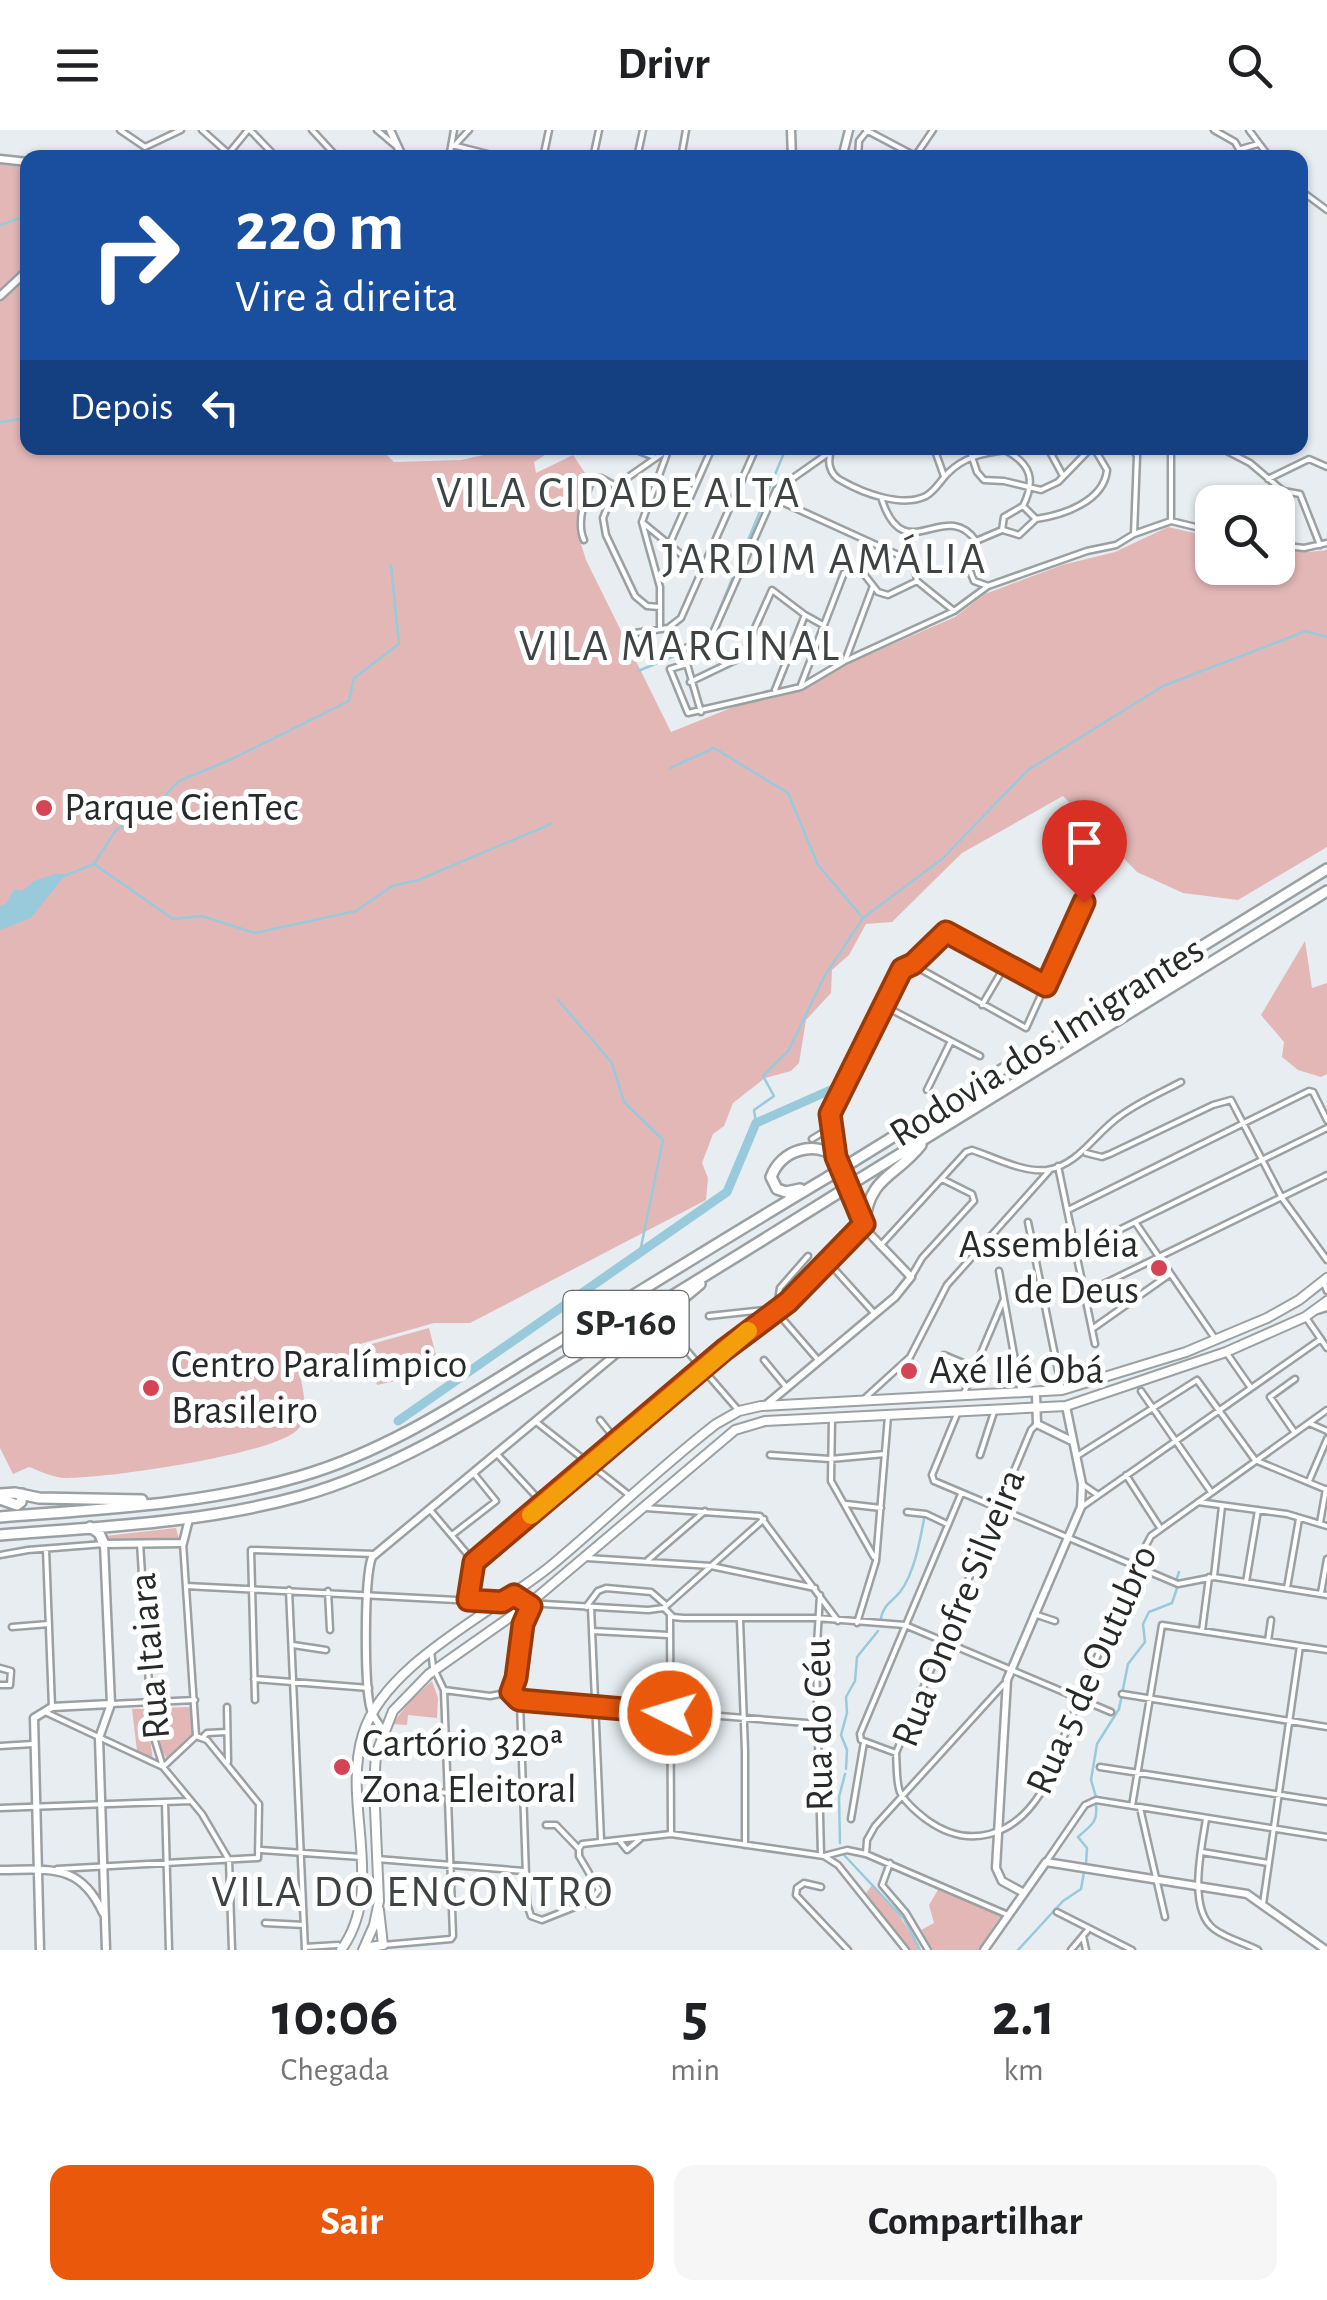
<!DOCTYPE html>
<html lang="pt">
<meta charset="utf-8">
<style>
:root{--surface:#fff;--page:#f6f6f6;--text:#202124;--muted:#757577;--accent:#ea580c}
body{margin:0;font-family:"Alegreya Sans",sans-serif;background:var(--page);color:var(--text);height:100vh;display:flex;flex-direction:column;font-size:38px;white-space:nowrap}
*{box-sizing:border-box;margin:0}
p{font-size:32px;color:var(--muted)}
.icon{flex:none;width:55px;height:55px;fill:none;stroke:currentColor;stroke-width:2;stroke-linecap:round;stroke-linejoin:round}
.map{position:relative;height:1820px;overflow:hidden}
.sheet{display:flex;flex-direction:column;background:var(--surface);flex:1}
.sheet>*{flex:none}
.top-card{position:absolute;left:20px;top:20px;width:1288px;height:305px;border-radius:20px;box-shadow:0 2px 8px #0004;background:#1a4fa0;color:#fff;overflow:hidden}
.controls{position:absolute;left:1195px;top:355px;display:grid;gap:20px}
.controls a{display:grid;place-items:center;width:100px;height:100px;border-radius:20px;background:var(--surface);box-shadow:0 2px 8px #0004;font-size:50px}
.pin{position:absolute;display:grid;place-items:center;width:85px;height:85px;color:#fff;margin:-102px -42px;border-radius:50% 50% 50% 0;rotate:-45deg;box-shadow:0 0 10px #0007}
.pin .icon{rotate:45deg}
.me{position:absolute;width:110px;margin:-55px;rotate:275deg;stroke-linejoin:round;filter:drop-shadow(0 0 8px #0008)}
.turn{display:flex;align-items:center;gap:35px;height:210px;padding:0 50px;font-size:45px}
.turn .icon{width:130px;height:130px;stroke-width:2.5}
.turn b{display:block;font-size:70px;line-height:85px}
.then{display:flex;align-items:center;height:95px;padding:0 50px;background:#0003;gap:20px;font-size:38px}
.eta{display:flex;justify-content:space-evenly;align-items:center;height:170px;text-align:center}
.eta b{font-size:60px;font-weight:700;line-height:70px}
.cta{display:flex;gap:20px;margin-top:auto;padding:20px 50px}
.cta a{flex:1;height:115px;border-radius:20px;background:var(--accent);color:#fff;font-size:40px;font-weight:700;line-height:115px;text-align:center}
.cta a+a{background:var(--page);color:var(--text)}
header{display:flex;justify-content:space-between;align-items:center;height:130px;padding:0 50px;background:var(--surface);font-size:45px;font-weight:700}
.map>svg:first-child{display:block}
</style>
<header><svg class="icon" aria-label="menu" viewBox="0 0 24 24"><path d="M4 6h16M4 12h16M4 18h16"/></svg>Drivr<svg class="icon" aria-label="search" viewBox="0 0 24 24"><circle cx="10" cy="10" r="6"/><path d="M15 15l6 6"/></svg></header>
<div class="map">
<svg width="1327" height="1820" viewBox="0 0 1327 1820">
<rect width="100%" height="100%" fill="#e7edf0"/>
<!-- green -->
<path fill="#e4b7b7" d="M0 34 27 36 28 318H380L394 332 461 330 515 318H556L534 332 536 343 573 325 589 349 577 401 586 430 671 602 736 576 802 561 847 534 955 487 985 464 1062 435 1115 422 1168 397 1212 407V438H1278V418L1310 422 1327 420V717L1238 770 1183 763 1137 742 1063 666 962 723 892 792 866 794 849 825 832 840 831 863 806 890 799 933 791 941 765 948 733 973 724 996 713 1004 702 1033 708 1048 706 1070 470 1193H434L360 1214 362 1231 300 1244C303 1261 309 1283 299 1298 281 1324 102 1349 66 1348 53 1348 40 1341 29 1337L13 1344 0 1318Z
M1305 811 1312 858 1327 853V944L1321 947 1298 940 1282 927 1284 912 1261 885Z
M429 1198 440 1241 377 1255 368 1215Z
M176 1398 179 1409 111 1412 105 1406Z
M432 1551 438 1568 437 1588 408 1585 407 1595 392 1594 411 1570Z
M193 1577 194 1605 167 1629 160 1617 155 1578Z
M132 1579H146L153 1630 137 1621Z
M873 1754 897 1782 921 1820H910L866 1763Z
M939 1758 1001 1786 978 1820H933L921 1800 934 1793 929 1775Z"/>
<!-- water -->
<path fill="#98cadc" d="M54 744H66L31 788 0 800V776L7 773 14 759 22 761 34 751Z"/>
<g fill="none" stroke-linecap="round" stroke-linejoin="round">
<!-- stream -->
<path stroke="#98cadc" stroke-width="2.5" d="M787 28 788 9
M0 95 28 85
M0 292 28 288
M709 505 786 318
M638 541 701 515
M670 638 714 618 788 663 818 735 863 788
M94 734 173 789 202 786 255 803 356 781 392 756 418 750 551 694
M64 746 94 734 116 700 147 684 179 651 232 629 349 571 354 548 399 514 391 435
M558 870 612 933 624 972 663 1010 640 1122
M756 993 754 980 774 966 763 946 789 920 824 847 863 788 942 729 1028 640 1163 556 1306 501 1327 507
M1177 1448 1179 1442
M881 1488C884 1474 891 1473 900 1462 914 1444 920 1411 924 1389
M846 1639 847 1620 841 1605 847 1583 846 1567 855 1551 857 1527 878 1501
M1096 1667 1091 1650 1097 1614 1119 1579 1128 1534 1145 1512 1143 1494 1149 1482 1172 1473 1177 1458
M840 1713 839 1667 845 1644
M844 1725 904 1789 920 1820
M1086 1734 1087 1718 1078 1707C1091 1695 1098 1693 1096 1675
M1018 1820 1063 1771 1081 1759 1084 1742"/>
<!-- river -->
<path stroke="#98cadc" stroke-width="9" d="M398 1291 727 1062 756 993 835 958"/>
<!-- street casing -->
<g stroke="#9ba1a3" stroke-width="9">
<path id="street" d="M120 0 145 17 181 0
M202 0 229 24
M250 0 277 28
M312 0 338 28
M377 0 396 16
M866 0 919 28
M1214 0 1235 12 1244 28
M1249 0 1270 28
M452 15 504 28
M454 16 469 0
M1241 19 1258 14
M916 25 933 0
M225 28 248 0
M449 28 454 0
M543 28 549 0
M593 28 599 0
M637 28 643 0
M681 28 686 0
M858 28 859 11 867 1
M1300 60 1327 80
M632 318 654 327
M832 318C827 330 828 344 842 351 863 363 902 378 926 366 936 360 940 351 948 343 964 327 983 323 1005 320 1031 334 1036 350 1023 376
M934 318 944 346
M969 318 977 342 984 350 1004 351 1041 360 1058 352 1091 318
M1048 318 1062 344
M1133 318 1137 326 1134 404
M1171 318V391
M1221 318 1250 333 1283 361 1300 364 1320 415
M830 322 776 360 712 505 687 534 670 539 688 583 801 557 845 531 954 481 988 456 1087 421 1116 415 1134 404 1171 391 1212 401
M1268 349 1309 329 1327 337
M617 355 670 318
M881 367C904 442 945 366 976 411
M773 368 905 428 915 438 917 451 954 481
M1246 372 1275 367 1283 361
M1036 389C1064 385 1104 371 1107 340L1094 318
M642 392 700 440
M1002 400 1004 387 1023 376 1036 389
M1003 400 1019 405 1036 389
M584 410C576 393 585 365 593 348H601L616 356 603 388 606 405 635 466 647 476 659 477
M669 415 712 318
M1278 415 1304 418 1327 413
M988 456 974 451 966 431 976 411 1002 400
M660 499V457L642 392 669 318
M635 503 668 498 681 488 756 318
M669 523 688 517 697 520
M845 531 873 456
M687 534 701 582
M690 552 742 527 772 460 805 485 823 495
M801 555 844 443 860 439 878 462 888 465 917 451
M775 560 805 485
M913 835 1026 898 1096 744
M913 835 890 879 980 926
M982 875 1006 834
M927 960 951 911
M812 1009 830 998
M835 1023 830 998 832 975 900 842 913 835 944 802 1047 856
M1086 1023 1102 1027 1110 1024 1213 975 1231 970 1282 1068 1327 1130
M1058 1036 1095 1214
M1068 1080 1309 961 1313 962 1327 990
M1028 1092 1062 1260
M1135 1092 1214 1207
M880 1116 966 1022 972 1020C994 1027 1023 1043 1047 1040 1079 1035 1095 1003 1120 986 1139 972 1160 963 1181 952
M1076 1121 1327 998
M828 1132 875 1184
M999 1141 1020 1258
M911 1147 922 1128 974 1071 972 1064 942 1049
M1323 1151 1327 1161
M1085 1163 1327 1045
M777 1177 780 1158 808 1126
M1317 1181 1327 1178
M709 1186 774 1179 819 1231
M1307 1189 1327 1218
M658 1194 669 1200 739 1281
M1092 1199 1170 1144
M944 1225 975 1238
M1228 1225 1251 1258
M764 1230 787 1258
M1141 1261 1211 1362
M964 1263 1003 1171
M865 1268 910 1227 947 1155 1049 1041
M957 1284 932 1345 934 1351 1178 1454 1214 1447 1327 1465
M832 1288 831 1351 874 1427
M600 1290 616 1310
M535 1291 629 1365
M1309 1293 1327 1301
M1037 1294 1031 1300 896 1623C897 1635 896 1652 900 1662 905 1672 919 1684 927 1690 970 1721 1014 1705 1040 1664L1135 1436 1151 1406 1327 1280
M1295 1303 1270 1267 1295 1249
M496 1323 544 1375
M770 1325 830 1329 885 1324
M980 1325 994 1282
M1077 1326 1197 1250 1255 1330 1327 1360
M1126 1345 1159 1396
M1309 1351 1327 1309
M1082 1354 1098 1365
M1198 1372 1287 1384 1327 1396
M846 1374 881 1378
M1083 1376 1321 1209
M646 1378 760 1386 838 1491
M431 1381 474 1432 468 1470
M907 1382 926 1384 945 1393
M1320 1393 1326 1359
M452 1405 496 1371 475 1345
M140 1413 152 1601 163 1637 195 1607
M183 1413 196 1606
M46 1419 52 1577
M0 1425 28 1420 104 1414
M587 1428 711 1436 815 1458
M648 1430 705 1381
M474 1432 767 1185 787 1172 863 1095
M1214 1446 1222 1376
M1246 1452 1258 1380
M186 1456 495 1472
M1287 1458 1299 1389
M289 1460 305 1820
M328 1461 330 1500
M1321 1463 1327 1429
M513 1465 530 1473 544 1474 648 1480 664 1478 673 1487 683 1488H816L905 1495 1111 1582
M820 1465 816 1531 821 1725
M586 1477 598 1461 606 1458 651 1462 666 1475
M591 1477 601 1710
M664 1478 764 1389
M1034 1484 1055 1491
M670 1485 671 1704
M740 1490 745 1621V1715
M857 1493 876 1431 888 1286
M12 1497 49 1494
M593 1501 668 1505
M1202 1501 1209 1447
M1268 1511 1271 1490
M293 1515 326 1520
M0 1538 11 1541 10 1555H0
M254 1549 369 1558
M444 1560 490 1566 511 1562
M511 1562 520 1573 527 1774 531 1786 542 1790 590 1771 599 1760 579 1726V1719L556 1695H546
M511 1562 516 1548 520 1507 531 1475
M1122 1564 1327 1597
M255 1570 251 1420 375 1424
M519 1570 819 1594
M111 1574 195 1570
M227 1577 228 1632
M45 1582 163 1637 202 1684 229 1730 232 1820
M204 1606 207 1603 227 1602
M0 1616 33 1614
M896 1623 861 1610 860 1604 961 1364
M1100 1637 1327 1672
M374 1655 448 1663
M165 1672 169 1820
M1132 1676 1162 1495 1327 1520
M0 1678 191 1671
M1140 1678 1165 1787
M851 1689 864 1612
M1206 1689C1202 1716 1187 1779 1214 1799 1226 1808 1244 1813 1258 1820
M619 1710 627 1720 640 1709
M579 1719 582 1714 671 1704 824 1726 838 1735 906 1820
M261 1720 361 1727
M1202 1722 1268 1733
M866 1724 867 1710 875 1696 1004 1554
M824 1726 847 1720 866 1724 1008 1785
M377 1729 524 1741
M1046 1732 1085 1675 1096 1670 1327 1707
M890 1733 882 1755 906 1783 928 1820
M57 1739 258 1728 259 1674 207 1610 196 1606
M821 1757 804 1753 797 1758 796 1765 848 1820
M1263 1774 1300 1516
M1057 1782 1132 1820
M265 1793 304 1795
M1083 1806 1086 1820
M383 1815 451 1809 453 1806 444 1560 433 1537 431 1521
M305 1817 338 1815
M1071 1820 1087 1801"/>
</g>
<!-- secondary casing -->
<g stroke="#9ba1a3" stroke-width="11">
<path id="secondary" d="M390 0 403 28
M791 0 792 28
M842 28 849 0
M0 29 28 32
M0 166 28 140
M1036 1264 1037 1294 1072 1311
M766 1275 895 1167 911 1147 869 1103 836 1027
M183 1413 189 1389
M383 1601C379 1594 373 1587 371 1580 364 1557 364 1449 372 1427L652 1194
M0 1740C49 1740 80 1732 103 1783
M1024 1763 1002 1751 996 1738 1007 1550 1081 1377 1082 1354 1066 1276
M40 1820 34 1588 52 1577 111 1574
M106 1820 99 1608 111 1574 104 1414 183 1413
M984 1820 1046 1732 1247 1764 1326 1820"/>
</g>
<!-- primary casing -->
<g stroke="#9ba1a3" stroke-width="12">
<path id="primary" d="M364 1818 383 1815 379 1780
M341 1820C387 1757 341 1674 363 1604 385 1532 497 1481 553 1434 608 1388 659 1338 716 1294L739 1281 761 1276 1062 1260 1186 1222 1267 1188 1299 1170 1327 1148
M363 1820 374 1795 379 1771 374 1655 376 1624 393 1581 429 1544 530 1473 735 1300 765 1291 1066 1276 1226 1222 1305 1187 1327 1171"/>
</g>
<!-- highway casing -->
<g stroke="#9ba1a3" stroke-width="14">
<path id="highway" d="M854 1031 1327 739
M861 1048 1327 761
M800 1059 786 1062 777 1059 771 1047C781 1020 814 1010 836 1027
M864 1094C870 1045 895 1048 921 1015
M652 1194 700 1154
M0 1364 15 1363 39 1368 142 1370
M0 1369 17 1375 21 1372 22 1364
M0 1387C101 1379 203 1375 301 1346 387 1321 460 1272 536 1225 633 1166 730 1105 828 1047
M90 1397 99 1403 104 1414
M0 1405C101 1397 203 1393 301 1366 399 1338 484 1282 570 1229 659 1174 747 1120 835 1065"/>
</g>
<!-- street -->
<use href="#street" stroke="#fff" stroke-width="4"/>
<!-- secondary -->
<use href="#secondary" stroke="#fff" stroke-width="6"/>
<!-- primary -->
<use href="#primary" stroke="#fff" stroke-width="8"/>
<!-- highway -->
<use href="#highway" stroke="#fff" stroke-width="9"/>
<!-- highway-bridge casing -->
<g stroke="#9ba1a3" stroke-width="14" stroke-linecap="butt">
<path id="highway-bridge" d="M828 1047 854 1031
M835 1065 861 1048"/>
</g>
<!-- highway-bridge -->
<use href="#highway-bridge" stroke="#fff" stroke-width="9"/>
</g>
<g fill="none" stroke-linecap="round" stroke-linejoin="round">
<!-- route casing -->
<g stroke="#983908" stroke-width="25">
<path id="route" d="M670 1583 519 1570 511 1562 516 1548 523 1494 531 1476 514 1465 502 1472 468 1470 474 1432 724 1220 788 1172 864 1094 836 1027 830 984 902 839 913 834 946 802 1046 856 1084 772"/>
</g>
<!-- route -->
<use href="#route" stroke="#ea580c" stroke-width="18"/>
<!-- slow -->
<path stroke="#f59e0b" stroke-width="18" d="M531 1385 748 1201"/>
</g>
<!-- markers -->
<g fill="#d44455" stroke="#fff" stroke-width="4">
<circle cx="44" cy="678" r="10"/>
<circle cx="1159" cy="1138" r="10"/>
<circle cx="909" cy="1241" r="10"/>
<circle cx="151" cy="1258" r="10"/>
<circle cx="342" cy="1637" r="10"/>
</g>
<g text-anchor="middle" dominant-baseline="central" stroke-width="10" stroke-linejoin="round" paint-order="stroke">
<!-- shield labels -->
<rect fill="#fff" stroke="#686a6b" stroke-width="2.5" x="563.5" y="1161" width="125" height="66" rx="8"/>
<g font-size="38" font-weight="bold" fill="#272a2b">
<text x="626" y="1194">SP-160</text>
</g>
<!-- poi labels -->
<g font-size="40" fill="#272a2b" stroke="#fff" text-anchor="start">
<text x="64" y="678">Parque CienTec</text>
<text x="1139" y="1115" text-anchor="end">Assembléia<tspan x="1139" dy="46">de Deus</tspan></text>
<text x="171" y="1235">Centro Paralímpico<tspan x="171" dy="46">Brasileiro</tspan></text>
<text x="929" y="1241">Axé Ilé Obá</text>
<text x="362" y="1614">Cartório 320ª<tspan x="362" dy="46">Zona Eleitoral</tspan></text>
</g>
<!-- street labels -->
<g font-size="40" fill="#272a2b" stroke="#fff">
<text transform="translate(1047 912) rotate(-32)">Rodovia dos Imigrantes</text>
<text transform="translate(959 1478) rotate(-68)">Rua Onofre Silveira</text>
<text transform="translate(150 1526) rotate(-95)">Rua Itaiara</text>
<text transform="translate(1092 1540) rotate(-66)">Rua 5 de Outubro</text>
<text transform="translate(819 1595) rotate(-91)">Rua do Céu</text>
</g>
<!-- quarter labels -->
<g font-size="45" letter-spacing="2.5" fill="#3e4344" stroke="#fff">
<text x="619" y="363">VILA CIDADE ALTA</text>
<text x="825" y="429">JARDIM AMÁLIA</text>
<text x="680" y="516">VILA MARGINAL</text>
<text x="413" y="1762">VILA DO ENCONTRO</text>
</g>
</g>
</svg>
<div class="controls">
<a><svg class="icon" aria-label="search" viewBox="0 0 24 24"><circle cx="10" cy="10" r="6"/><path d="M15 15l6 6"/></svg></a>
</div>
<div class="pin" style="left:1084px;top:772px;background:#d93025"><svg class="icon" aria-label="arrive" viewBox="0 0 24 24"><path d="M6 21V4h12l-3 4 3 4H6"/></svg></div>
<svg class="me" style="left:670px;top:1583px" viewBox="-20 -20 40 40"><circle r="17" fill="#ea580c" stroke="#fff" stroke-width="3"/><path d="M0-11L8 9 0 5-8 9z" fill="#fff"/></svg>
<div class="top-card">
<div class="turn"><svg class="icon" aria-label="right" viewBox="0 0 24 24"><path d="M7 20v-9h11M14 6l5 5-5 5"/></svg><div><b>220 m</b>Vire à direita</div></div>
<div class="then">Depois<svg class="icon" aria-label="left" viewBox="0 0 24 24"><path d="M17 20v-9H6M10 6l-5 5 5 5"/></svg></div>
</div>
</div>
<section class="sheet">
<div class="eta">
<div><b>10:06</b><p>Chegada</p></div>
<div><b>5</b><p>min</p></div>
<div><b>2.1</b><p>km</p></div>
</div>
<div class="cta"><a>Sair</a><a>Compartilhar</a></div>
</section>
